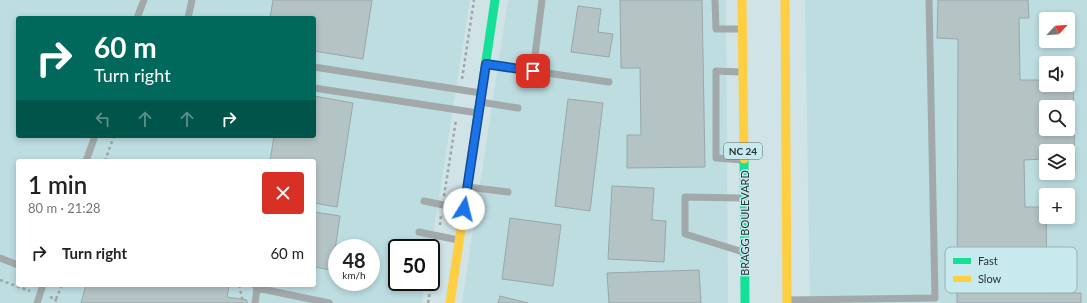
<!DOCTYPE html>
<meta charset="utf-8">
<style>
:root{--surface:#fff;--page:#f6f6f6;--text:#222;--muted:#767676}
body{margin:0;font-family:Lato,sans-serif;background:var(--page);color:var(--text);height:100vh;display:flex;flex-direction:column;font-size:15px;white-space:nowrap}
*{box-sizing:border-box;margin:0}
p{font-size:13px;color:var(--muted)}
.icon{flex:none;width:22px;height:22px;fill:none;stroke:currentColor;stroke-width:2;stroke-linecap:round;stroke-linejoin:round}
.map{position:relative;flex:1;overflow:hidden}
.panel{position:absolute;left:16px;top:159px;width:300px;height:128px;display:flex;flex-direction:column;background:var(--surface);border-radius:4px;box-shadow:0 2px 6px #0003}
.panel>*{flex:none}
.hud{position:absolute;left:16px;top:16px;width:300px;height:122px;border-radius:4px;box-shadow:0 2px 6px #0003;background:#00695c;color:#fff;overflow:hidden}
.needle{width:26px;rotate:64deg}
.tools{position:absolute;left:1039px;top:12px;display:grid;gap:8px}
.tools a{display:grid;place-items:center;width:36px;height:36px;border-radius:4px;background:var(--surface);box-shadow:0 2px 6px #0003;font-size:20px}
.speed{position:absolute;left:328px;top:239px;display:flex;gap:8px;font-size:20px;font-weight:700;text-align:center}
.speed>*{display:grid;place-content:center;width:52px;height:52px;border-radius:50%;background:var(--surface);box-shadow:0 2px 6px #0003;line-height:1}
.speed small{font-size:10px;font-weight:400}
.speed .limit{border:2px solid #111;border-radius:6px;background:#fff;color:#111}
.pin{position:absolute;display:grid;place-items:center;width:34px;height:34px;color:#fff;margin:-17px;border-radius:8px;box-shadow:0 2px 6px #0006}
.me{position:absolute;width:44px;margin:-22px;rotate:9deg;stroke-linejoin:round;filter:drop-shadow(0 0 3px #0008)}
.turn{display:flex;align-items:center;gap:14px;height:84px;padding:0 12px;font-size:18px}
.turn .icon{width:52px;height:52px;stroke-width:2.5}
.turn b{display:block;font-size:28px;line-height:34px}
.lanes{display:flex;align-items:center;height:38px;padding:0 12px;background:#0003;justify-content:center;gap:20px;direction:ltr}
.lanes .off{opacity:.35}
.round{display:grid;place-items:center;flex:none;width:42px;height:42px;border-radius:4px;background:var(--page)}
.summary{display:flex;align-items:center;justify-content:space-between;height:68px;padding:0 12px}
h1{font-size:24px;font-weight:600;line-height:30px}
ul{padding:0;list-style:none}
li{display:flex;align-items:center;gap:12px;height:52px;padding:0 12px}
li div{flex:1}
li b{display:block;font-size:15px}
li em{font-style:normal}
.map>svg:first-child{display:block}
</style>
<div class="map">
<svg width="1087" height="303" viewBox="0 0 1087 303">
<rect width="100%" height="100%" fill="#d0e3e6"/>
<!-- built -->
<path fill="#bddde1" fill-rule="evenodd" d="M0 0H470L431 248H397V282H425L422 303H0ZM18 18H314V136H18ZM18 161H314V285H18ZM337 248H371V282H337Z
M508 0H726L728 303H462Z
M805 0H1087V303H810ZM1046 19H1068V41H1046ZM1046 63H1068V85H1046ZM1046 107H1068V129H1046ZM1046 151H1068V173H1046ZM1046 195H1068V217H1046Z"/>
<!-- building -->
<path fill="#b4c3c4" stroke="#98a7aa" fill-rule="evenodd" d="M273 0H372L363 59 314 51V18H270Z
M620 0H702L705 167 627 168V135H641L640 68H621Z
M938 0H1028L1029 18H1019L1020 80H1046V85H1068V79H1073L1075 171H1068V151H1046V159L1024 160 1025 207H1046L1047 293H1081V303H957L958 39 937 38ZM1046 107H1068V129H1046Z
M578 6 601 9 598 32 613 34 609 57 571 52Z
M314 96 353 103 337 207 314 203V161H270L274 136H314Z
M568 99 603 103 590 211 555 206Z
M612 186 654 188 652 220 666 221 664 262 608 259Z
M314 212 340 216 334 257H337V271L314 267Z
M510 218 561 225 553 286 502 279Z
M699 270 701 303H609L607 273Z
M86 285H219L229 286 227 297 247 300V303H81Z
M500 296 528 303H498Z"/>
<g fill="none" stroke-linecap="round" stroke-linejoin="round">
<!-- path -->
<path stroke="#9ea6a7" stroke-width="2.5" stroke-dasharray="3 3" stroke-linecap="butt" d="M462 79 474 0
M105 161 114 136
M444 196 456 120
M440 225 441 215
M0 280 30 291
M239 285 243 302
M50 297 56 299 55 303
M56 299 62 285
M428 303 437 246"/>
<!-- lane -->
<path stroke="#a1a9aa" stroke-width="7" d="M542 0 533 71 609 82
M715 0 716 29H740
M137 18 144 0
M188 18 192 0
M486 64 533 71
M314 67 481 93
M740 72 716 71V158L742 160
M314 88 478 113
M480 102 518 108
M86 161 95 136
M468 187 508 192
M741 198 685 197V234L743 252
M424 201 463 209
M419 232 458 240
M0 258 18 265
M255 285 257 288 329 303
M789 300 935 298 929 0
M37 303 43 285
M255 303 257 288"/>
<!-- fast -->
<path stroke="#16e098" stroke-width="9" d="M477 122 495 0
M744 159 745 303"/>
<!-- slow -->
<path stroke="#ffcf43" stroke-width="9" d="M742 0 744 159
M785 0 787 303
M450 303 477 122"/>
</g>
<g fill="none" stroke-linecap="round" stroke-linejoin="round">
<!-- route casing -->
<g stroke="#114b97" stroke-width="10">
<path id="route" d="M464 209 486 64 533 71"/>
</g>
<!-- route -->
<use href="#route" stroke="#1a73e8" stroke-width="7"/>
</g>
<g text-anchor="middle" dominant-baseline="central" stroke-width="3" stroke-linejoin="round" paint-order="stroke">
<!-- shield labels -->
<rect fill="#c8e9ee" stroke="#576a6c" stroke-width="1" x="724" y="143" width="38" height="16" rx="3"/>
<g font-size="10" font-weight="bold" fill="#263335">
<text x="743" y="151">NC 24</text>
</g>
<!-- street labels -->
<g font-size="11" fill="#263335" stroke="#c8e9ee">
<text transform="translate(744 223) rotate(-90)">BRAGG BOULEVARD</text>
</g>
</g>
<!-- legend -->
<rect x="945" y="247" width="132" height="46" rx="6" fill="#c8e9ee" stroke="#97b2b6" stroke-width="1"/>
<rect x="953" y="258" width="18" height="6" fill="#16e098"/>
<rect x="953" y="276" width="18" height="6" fill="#ffcf43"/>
<g font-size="11" fill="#263335">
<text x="978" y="265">Fast</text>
<text x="978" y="283">Slow</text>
</g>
</svg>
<div class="tools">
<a><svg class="needle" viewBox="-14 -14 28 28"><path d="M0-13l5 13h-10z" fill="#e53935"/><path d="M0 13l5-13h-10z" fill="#767676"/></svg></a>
<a><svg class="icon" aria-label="sound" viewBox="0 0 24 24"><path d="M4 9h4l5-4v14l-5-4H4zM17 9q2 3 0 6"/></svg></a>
<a><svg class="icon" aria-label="search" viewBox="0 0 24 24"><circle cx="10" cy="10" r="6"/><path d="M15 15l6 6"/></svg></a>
<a><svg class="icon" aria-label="layers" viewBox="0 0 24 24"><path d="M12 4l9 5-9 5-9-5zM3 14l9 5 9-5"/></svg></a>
<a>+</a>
</div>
<div class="speed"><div>48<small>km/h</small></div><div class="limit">50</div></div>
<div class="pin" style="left:533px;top:71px;background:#d93025"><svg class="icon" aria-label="arrive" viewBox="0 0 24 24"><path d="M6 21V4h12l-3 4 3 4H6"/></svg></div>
<svg class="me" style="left:464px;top:209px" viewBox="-20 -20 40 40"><circle r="19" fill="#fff"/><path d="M0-13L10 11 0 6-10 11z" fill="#1a73e8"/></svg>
<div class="hud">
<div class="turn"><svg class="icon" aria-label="right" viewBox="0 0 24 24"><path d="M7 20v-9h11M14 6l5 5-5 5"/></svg><div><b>60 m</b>Turn right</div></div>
<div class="lanes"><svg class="icon off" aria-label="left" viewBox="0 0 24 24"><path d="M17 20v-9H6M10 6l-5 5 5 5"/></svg><svg class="icon off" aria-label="ahead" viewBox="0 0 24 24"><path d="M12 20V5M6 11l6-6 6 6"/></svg><svg class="icon off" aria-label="ahead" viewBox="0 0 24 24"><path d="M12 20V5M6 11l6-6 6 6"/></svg><svg class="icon" aria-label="right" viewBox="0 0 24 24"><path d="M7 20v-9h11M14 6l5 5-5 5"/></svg></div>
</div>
<section class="panel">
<div class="summary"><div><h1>1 min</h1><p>80 m · 21:28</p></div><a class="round" style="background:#d93025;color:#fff"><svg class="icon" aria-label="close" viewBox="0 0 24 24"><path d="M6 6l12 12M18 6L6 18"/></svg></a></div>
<ul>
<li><svg class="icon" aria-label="right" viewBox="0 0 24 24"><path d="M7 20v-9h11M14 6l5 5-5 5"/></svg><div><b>Turn right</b></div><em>60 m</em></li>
</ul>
</section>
</div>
